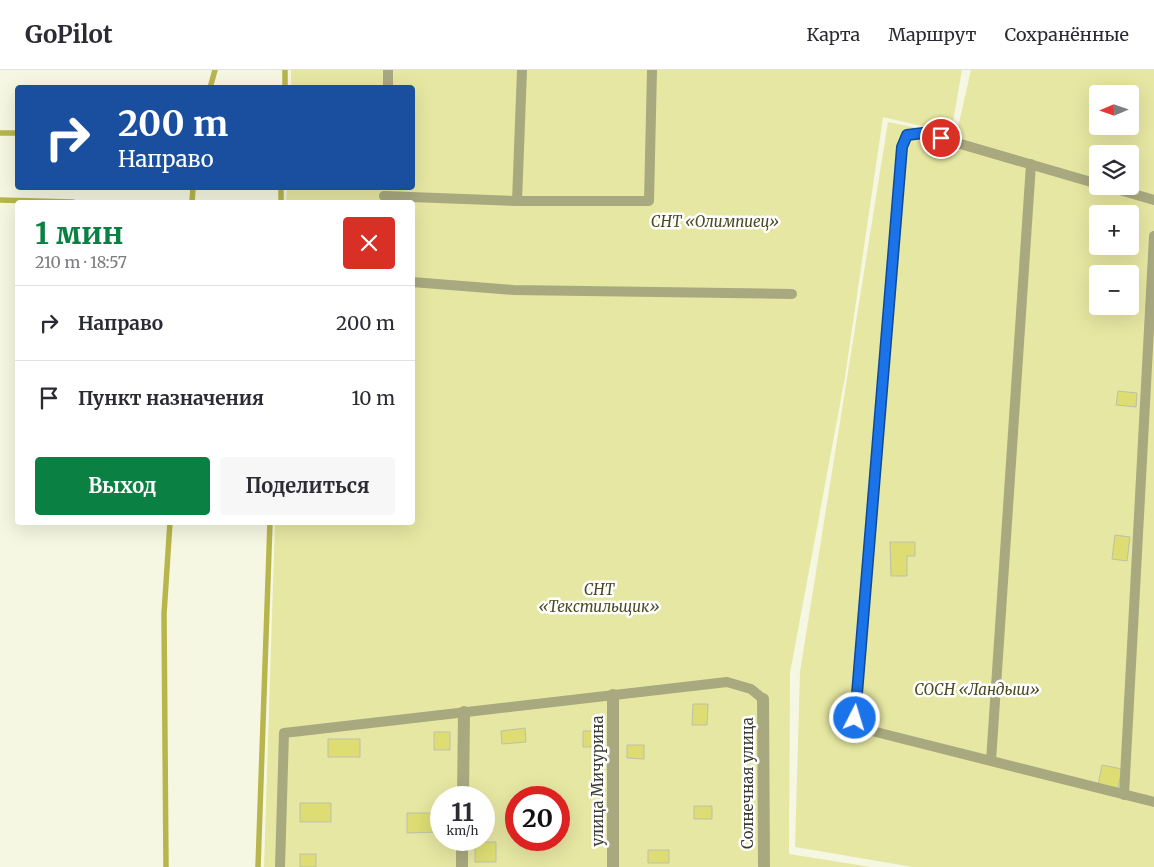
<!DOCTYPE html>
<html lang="ru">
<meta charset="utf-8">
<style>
:root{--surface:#fff;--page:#f7f7f7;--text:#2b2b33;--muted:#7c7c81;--line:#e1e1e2;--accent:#0b8043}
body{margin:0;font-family:Merriweather,serif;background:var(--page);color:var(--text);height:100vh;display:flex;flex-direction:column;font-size:19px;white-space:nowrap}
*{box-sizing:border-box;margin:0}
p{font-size:16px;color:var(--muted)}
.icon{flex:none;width:28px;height:28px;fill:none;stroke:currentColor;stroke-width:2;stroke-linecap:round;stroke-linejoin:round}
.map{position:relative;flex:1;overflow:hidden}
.drawer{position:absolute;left:15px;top:130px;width:400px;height:325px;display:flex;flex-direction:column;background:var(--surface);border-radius:5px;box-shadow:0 5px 20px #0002}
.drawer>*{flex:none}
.top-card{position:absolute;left:15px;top:15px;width:400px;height:105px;border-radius:5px;box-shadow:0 5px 20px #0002;background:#1a4fa0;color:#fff;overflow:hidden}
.needle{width:32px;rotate:268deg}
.fabs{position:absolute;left:1089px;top:15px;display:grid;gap:10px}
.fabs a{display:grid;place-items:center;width:50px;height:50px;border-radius:5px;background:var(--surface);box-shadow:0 5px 20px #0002;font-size:25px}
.speed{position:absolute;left:430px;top:716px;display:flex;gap:10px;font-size:25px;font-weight:700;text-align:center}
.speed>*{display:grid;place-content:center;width:65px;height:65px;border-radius:50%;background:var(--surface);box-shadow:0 5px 20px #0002;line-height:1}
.speed small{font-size:12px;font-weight:400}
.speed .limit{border:8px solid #d22;background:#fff;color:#111}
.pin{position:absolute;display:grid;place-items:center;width:42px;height:42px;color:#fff;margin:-21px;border:2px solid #fff;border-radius:50%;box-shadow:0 1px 5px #0007}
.me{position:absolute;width:55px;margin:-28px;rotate:5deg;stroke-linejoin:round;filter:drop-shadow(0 0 4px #0008)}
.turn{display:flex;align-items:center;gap:18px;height:105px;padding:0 20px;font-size:22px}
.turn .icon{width:65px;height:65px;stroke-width:2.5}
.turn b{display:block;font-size:35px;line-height:42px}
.round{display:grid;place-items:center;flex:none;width:52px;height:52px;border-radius:5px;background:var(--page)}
.head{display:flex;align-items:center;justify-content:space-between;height:85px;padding:0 20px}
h1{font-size:30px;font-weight:700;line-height:38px;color:var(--accent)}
.button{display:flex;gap:10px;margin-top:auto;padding:10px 20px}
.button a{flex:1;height:58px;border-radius:5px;background:var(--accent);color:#fff;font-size:20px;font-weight:700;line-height:58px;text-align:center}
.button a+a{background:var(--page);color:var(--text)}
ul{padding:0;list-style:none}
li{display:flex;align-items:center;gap:15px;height:75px;padding:0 20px;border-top:1px solid var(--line)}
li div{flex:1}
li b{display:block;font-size:19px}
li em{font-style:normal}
header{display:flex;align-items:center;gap:30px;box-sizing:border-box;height:70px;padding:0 25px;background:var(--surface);border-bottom:1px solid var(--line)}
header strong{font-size:24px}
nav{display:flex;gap:28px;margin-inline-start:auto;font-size:18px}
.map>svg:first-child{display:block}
</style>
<header>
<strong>GoPilot</strong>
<nav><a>Карта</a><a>Маршрут</a><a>Сохранённые</a></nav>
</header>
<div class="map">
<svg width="1154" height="797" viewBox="0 0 1154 797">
<rect width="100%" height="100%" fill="#f6f7e2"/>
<!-- green -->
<path fill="#e6e7a2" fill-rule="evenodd" d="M291 0H962L951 63 883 47 845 307 790 603 789 784 871 797H264L275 453 412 452V132H286L287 118H412V18L291 17ZM441 728H484V770H441ZM516 728H559V770H516Z
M971 0H1154V797H913L795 777 800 602 888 52 956 66ZM1098 24H1130V56H1098ZM1098 84H1130V116H1098ZM1098 144H1130V176H1098ZM1098 204H1130V236H1098Z"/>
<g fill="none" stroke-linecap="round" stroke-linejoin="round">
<!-- stream -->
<path stroke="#b7b64c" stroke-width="5.5" d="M210 18 215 0
M285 18V0
M0 63H18
M0 130 73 132
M192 132 193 118
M281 132V118
M166 797 164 544 170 452
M258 797 270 452"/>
</g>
<!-- building -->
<path fill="#dddd73" stroke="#bebfab" d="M1118 321 1137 323 1136 337 1116 335Z
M1115 465 1130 467 1127 491 1112 489Z
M890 472H915V486H907V506H891Z
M693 634H708L707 655H692Z
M525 658 526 672 502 674 501 661Z
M583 661H604V677H583Z
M434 662H450V680H434Z
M328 669H360V687H328Z
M627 675H644V689L627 688Z
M1102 695 1122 699 1118 718 1098 715Z
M300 733H331V752H300Z
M694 736H712V749H694Z
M407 743H441V762L407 763Z
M475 772H496V792H475Z
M648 780H669V793H648Z
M300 784H316V797H300Z"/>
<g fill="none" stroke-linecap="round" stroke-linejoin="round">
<!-- lane -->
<path stroke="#a8a97f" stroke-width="10" d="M522 0 517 131H649L652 0
M388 18V0
M1098 114 923 63 907 65 902 77 855 648 860 658 1154 732
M1106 116 1154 130
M384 126 517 131
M412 212 513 220 792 224
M991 691 1031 94
M1124 725 1154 166
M280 797 284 663 727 612 751 619 763 629"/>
<!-- street -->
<path stroke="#a8a97f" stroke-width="12" d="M613 625V797
M763 629 764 797
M463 728 464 642
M462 797V770"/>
</g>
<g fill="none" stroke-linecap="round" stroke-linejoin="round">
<!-- route casing -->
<g stroke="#114b97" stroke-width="12">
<path id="route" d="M855 648 902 77 907 65 923 63 941 68"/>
</g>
<!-- route -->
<use href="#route" stroke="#1a73e8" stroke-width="9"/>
</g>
<g text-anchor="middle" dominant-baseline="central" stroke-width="5" stroke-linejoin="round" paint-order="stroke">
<!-- park labels -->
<g font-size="15" font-style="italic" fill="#4b4b1f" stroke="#fff">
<text x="715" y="151">СНТ «Олимпиец»</text>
<text x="599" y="519">СНТ<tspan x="599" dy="17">«Текстильщик»</tspan></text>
<text x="977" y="619">СОСН «Ландыш»</text>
</g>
<!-- street labels -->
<g font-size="15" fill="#3c3d34" stroke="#fff">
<text transform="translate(597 711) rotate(-90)">улица Мичурина</text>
<text transform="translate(747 713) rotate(-90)">Солнечная улица</text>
</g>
</g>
</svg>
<div class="fabs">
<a><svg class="needle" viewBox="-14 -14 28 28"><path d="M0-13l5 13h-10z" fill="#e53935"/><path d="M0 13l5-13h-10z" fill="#7c7c81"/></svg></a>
<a><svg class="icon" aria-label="layers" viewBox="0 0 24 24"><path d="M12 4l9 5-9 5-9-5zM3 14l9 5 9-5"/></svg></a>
<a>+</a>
<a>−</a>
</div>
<div class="speed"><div>11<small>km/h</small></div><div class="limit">20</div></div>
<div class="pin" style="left:941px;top:68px;background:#d93025"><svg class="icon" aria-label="arrive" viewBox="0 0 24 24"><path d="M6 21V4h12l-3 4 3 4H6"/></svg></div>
<svg class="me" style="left:855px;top:648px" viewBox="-20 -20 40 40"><circle r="17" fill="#1a73e8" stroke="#fff" stroke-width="3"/><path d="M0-11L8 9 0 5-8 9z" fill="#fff"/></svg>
<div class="top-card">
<div class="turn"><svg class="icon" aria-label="right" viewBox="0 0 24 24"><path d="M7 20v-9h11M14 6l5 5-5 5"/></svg><div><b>200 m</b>Направо</div></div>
</div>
<section class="drawer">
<div class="head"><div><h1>1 мин</h1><p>210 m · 18:57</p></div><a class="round" style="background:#d93025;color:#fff"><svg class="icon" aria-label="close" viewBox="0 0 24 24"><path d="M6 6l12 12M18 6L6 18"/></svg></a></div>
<ul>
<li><svg class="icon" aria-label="right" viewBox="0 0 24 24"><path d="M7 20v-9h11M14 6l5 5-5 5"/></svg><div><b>Направо</b></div><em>200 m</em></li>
<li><svg class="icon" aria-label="arrive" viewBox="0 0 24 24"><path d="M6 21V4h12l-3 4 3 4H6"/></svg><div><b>Пункт назначения</b></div><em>10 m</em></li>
</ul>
<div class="button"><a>Выход</a><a>Поделиться</a></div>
</section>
</div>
